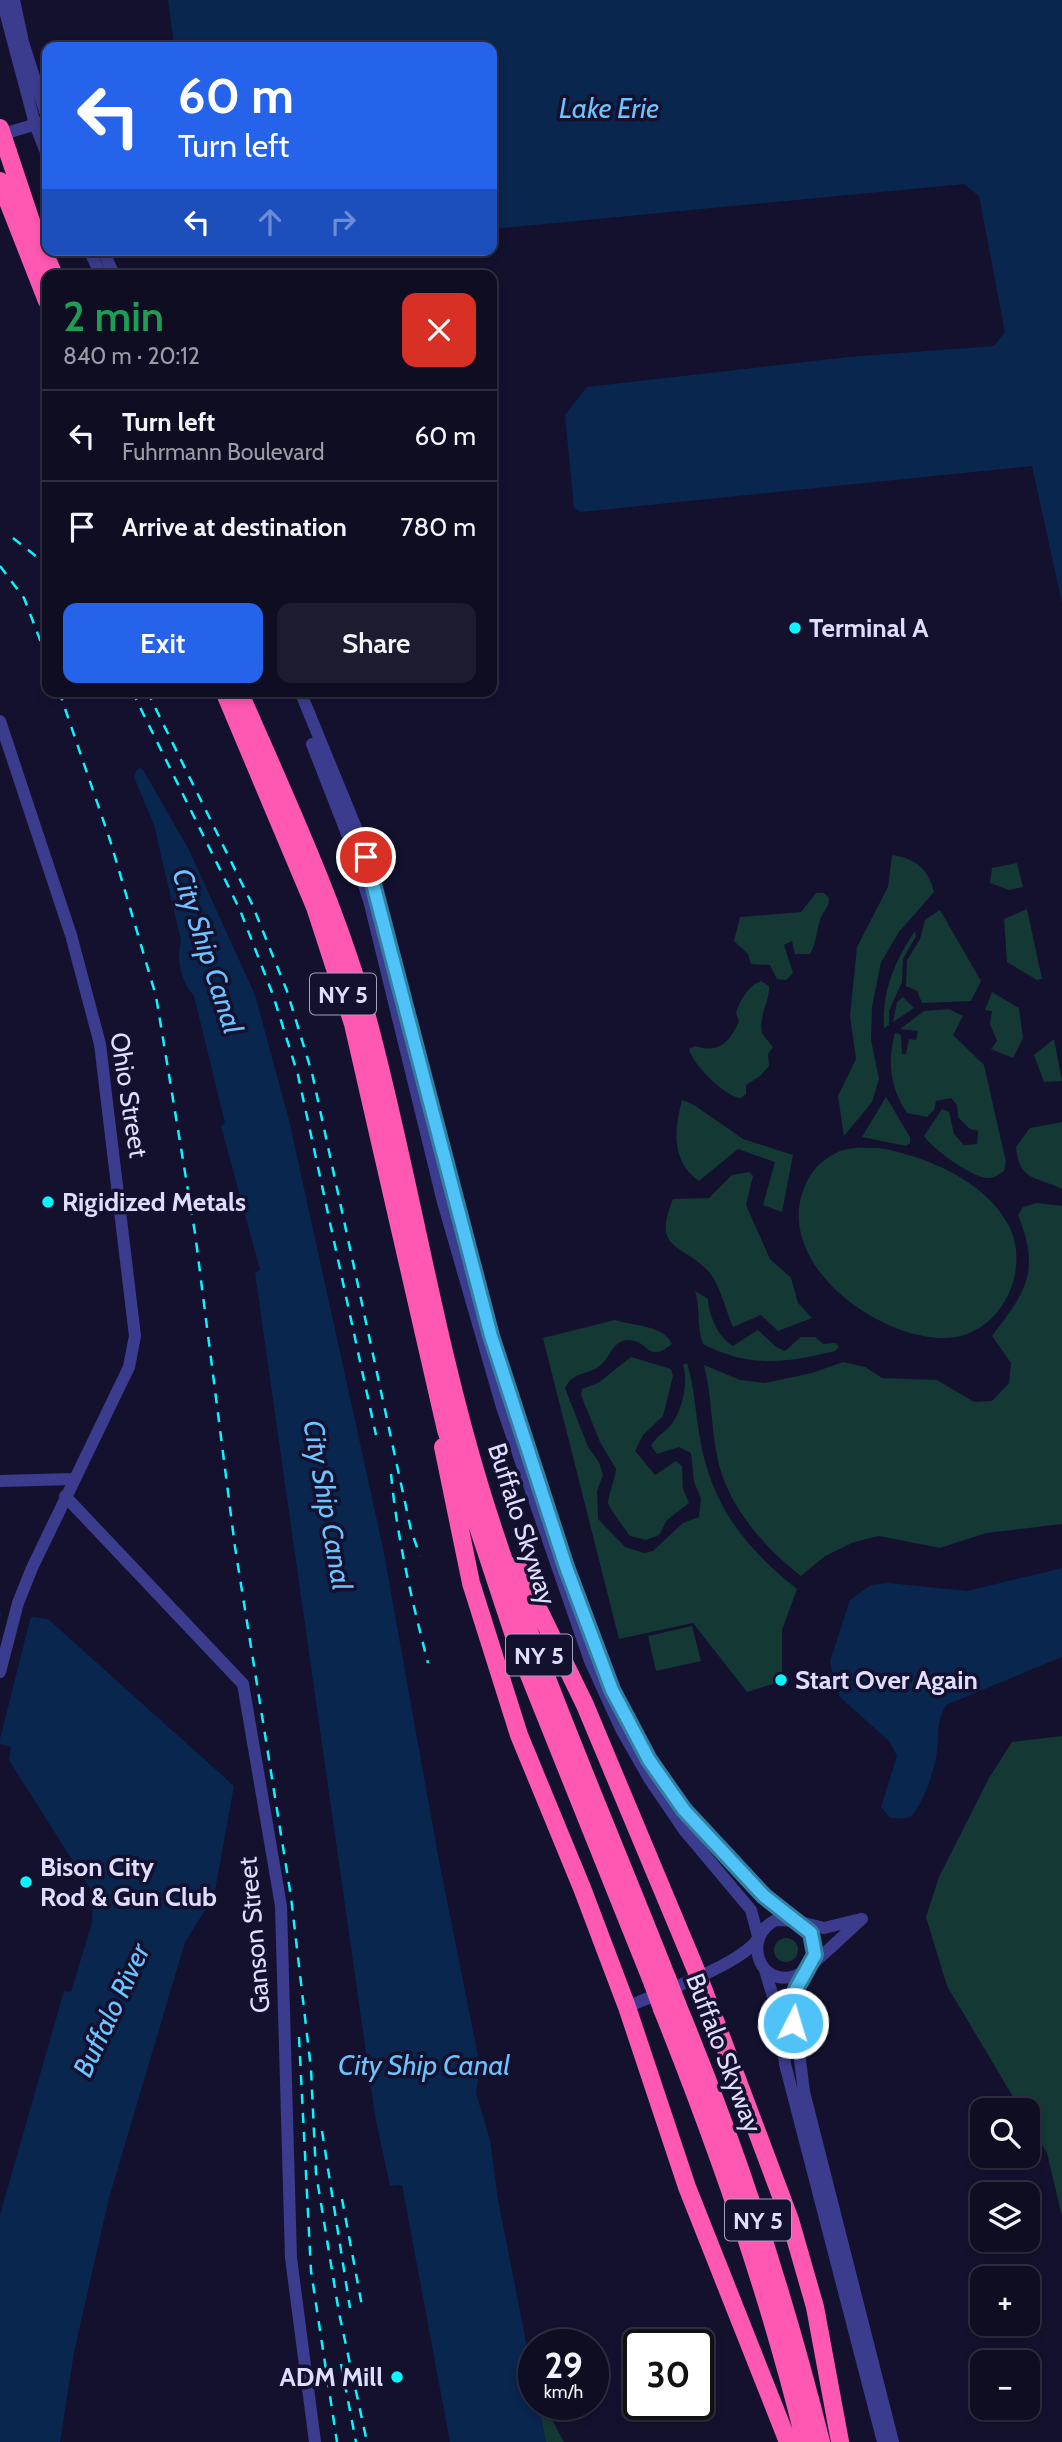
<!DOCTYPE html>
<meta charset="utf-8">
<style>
:root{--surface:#0f0d22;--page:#1d1b2f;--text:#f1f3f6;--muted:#9b9ca5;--line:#2f2d40;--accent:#2563eb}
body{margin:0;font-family:Cabin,sans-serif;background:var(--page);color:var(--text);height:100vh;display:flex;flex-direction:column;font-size:26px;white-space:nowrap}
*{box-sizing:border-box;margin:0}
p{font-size:23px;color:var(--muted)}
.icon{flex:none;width:38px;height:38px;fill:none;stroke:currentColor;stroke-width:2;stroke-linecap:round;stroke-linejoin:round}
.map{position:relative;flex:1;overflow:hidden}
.panel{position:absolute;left:42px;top:270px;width:455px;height:427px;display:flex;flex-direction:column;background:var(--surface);border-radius:14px;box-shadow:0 4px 10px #0003,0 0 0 2px var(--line)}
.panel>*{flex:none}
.guide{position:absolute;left:42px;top:42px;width:455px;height:214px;border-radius:14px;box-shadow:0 4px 10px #0003,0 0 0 2px var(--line);background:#2563eb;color:#fff;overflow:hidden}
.controls{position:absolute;left:970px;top:2098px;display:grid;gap:14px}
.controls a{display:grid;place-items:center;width:70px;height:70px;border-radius:14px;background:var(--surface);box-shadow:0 4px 10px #0003,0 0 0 2px var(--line);font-size:35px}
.speed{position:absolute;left:518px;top:2329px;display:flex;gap:14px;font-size:35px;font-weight:700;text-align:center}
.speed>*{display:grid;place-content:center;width:91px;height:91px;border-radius:50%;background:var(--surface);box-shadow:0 4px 10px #0003,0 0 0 2px var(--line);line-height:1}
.speed small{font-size:18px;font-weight:400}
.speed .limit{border:4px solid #111;border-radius:10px;background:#fff;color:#111}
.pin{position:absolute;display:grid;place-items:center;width:60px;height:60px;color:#fff;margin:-30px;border:4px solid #fff;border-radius:50%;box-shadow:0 2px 7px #0007}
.me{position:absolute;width:77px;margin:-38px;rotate:5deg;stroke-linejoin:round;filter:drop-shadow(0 0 5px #0008)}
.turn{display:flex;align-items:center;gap:24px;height:147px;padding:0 21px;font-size:32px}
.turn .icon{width:91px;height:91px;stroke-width:2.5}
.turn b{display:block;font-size:49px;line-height:60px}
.lanes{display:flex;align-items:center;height:66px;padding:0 21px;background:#0003;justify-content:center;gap:35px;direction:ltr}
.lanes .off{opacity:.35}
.round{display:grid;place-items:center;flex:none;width:74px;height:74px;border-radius:14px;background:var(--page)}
.summary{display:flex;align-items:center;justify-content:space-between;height:119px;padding:0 21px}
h1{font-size:42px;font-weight:600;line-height:52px;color:#1e9e55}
.cta{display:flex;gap:14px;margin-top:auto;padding:14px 21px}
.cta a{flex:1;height:80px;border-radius:14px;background:var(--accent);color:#fff;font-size:28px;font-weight:600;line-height:80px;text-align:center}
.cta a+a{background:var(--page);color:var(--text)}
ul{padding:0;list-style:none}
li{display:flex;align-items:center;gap:21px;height:91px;padding:0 21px;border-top:2px solid var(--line)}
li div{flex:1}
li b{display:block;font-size:26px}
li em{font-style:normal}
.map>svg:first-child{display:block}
</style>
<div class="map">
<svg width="1062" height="2442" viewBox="0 0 1062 2442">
<rect width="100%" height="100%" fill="#14112e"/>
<!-- green -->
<path fill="#143834" d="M892 855C916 859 928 868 934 892L899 932 881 962 872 1007 871 1040 879 1079 872 1102 844 1136 838 1096 856 1059 850 1016 857 947 888 887Z
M1017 863 1023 887 1009 890 990 883 992 868Z
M816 893H824L829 898C829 908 823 911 820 920 816 932 817 942 810 954H795L792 941 784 945 793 973 786 980 777 979 770 965 751 964 748 954 734 941 740 917 801 912Z
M1027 909 1042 979 1037 980 1007 962 1004 919Z
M940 910 981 981 971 1001 922 1003 917 991 906 986 907 960 920 939 925 920Z
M915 931 916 936 903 959 902 982 889 1011V1025L884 1028C882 990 895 961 915 931Z
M761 981 769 986C770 1001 758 1017 762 1033 764 1037 770 1043 773 1047L768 1054 769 1066 760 1076 746 1085V1094L741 1098C725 1097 692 1064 689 1049L695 1046C719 1054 730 1042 739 1021L736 1013C740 1000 749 985 761 981Z
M992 992 1019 1008 1023 1038 1013 1058 991 1049 997 1041 990 1024 992 1011 985 1010Z
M903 997 914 1008 893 1022 897 1002Z
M949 1009 963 1016 953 1035 984 1065 1006 1162 1004 1171C999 1174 995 1178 989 1178 973 1179 933 1149 924 1136L942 1109 949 1112 954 1134 964 1145 977 1144 978 1131 970 1129 958 1117 957 1105 951 1098 936 1101 934 1110 927 1117 907 1113C890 1087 887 1062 895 1033L901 1035 902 1054H906L909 1039 916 1040 918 1031 900 1029 924 1011Z
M1054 1039 1062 1081 1044 1082 1034 1055Z
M886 1097 910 1137V1143L906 1146 862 1137Z
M682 1100 694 1105 743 1139 793 1155 782 1212 763 1205 775 1162 738 1149 699 1181C671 1161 674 1130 682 1100Z
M1062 1122V1189C1035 1176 1019 1181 1016 1147L1030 1128Z
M879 1148C925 1156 984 1180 1008 1224 1033 1270 1000 1338 945 1338 873 1339 763 1255 810 1176 817 1164 833 1152 847 1149 857 1147 869 1148 879 1148Z
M750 1172 753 1176 746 1205 770 1259 791 1278 798 1303 812 1318 778 1331 761 1315 733 1327C726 1311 720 1284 708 1271 680 1242 652 1251 673 1199L709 1198 732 1175Z
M1037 1203 1062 1206V1524L986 1533 940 1548 879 1536 854 1542 825 1556 801 1576C765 1548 729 1508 718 1461 711 1429 712 1397 704 1365L740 1380 765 1383 812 1373 843 1362 865 1367 882 1378 937 1380 974 1402 992 1401 1009 1383 1011 1363 992 1336C1026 1291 1041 1272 1018 1215L1023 1207Z
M695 1291 708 1299C709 1316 718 1337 733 1346L758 1330 776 1347 785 1351 801 1337H815L823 1344 836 1343 839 1347 835 1351C786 1363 749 1368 703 1344 696 1326 701 1309 695 1291Z
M615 1320C633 1326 664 1325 672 1344 647 1364 650 1341 629 1340 614 1339 610 1357 601 1365 586 1377 576 1369 565 1388L588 1447 599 1462 603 1475 597 1491 598 1519 625 1547 644 1553 653 1551 683 1523 699 1517 701 1498 694 1482 691 1453 679 1447 657 1454 651 1446C656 1436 664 1433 671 1425 682 1410 689 1383 683 1365L687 1363C694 1386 695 1408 699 1432 709 1502 743 1546 797 1589L782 1630V1681L747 1692 693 1623 619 1639 543 1338Z
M631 1357 671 1369 673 1376 663 1416 643 1435 635 1451 655 1475 676 1461 682 1466 683 1489 689 1503 667 1520 659 1535 646 1540 630 1536C627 1531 608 1507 608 1503 609 1492 615 1480 616 1469L600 1442 581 1395 582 1389 598 1383Z
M692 1626 701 1661 656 1671 648 1636Z
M1062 1736V2216L1047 2153 1027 2120V2110H1021L947 1986 926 1917 939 1877 989 1778 1012 1742Z
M774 1950a12 12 0 1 1 24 0a12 12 0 1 1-24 0Z
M538 2405H544L564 2442H546Z"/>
<!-- water -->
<path fill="#09264e" d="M168 0H1062V603L1032 466 581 512 574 508 565 415 587 387 848 357 994 346 1005 332 979 196 964 184 492 229V47H171L173 37Z
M142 768 189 850 255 995 289 1120 383 1548 439 1861 480 2066 476 2093 490 2140 498 2200 534 2382V2404L538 2405 546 2442H450L402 2185 390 2186 375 2116 255 1273 260 1270 221 1126 225 1123 194 996C181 982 176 959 181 941L154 825 134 777 137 769Z
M1062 1568V1657L946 1705C935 1724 940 1738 936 1758 933 1774 923 1803 912 1815 907 1820 897 1818 890 1818L881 1807 897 1756 889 1741 840 1697 834 1682 830 1661 850 1600 871 1585 888 1583 967 1591Z
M0 1613 48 1619 234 1786 214 1896 185 1942 109 2198 74 2352 60 2442H0V2215L64 1991 71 1992 92 1923 93 1893 9 1760 11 1747 0 1744Z"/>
<!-- pier -->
<path fill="#14112e" d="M2 1609 32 1612 0 1739V1618Z"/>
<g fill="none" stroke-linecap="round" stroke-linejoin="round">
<!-- minor -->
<path stroke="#3b3c8e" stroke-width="12" d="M2 0 35 124 47 155
M14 0 23 42 47 118
M0 135 43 122
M89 250 101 275
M103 250 114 275
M300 691 359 835 385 923 491 1336 566 1567 612 1690 649 1760 683 1810 764 1896 795 1919
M0 721 71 935 100 1044 135 1336 129 1367 32 1568 18 1603 0 1672
M312 744 351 844 370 904 443 1202 502 1407 590 1661 621 1729 650 1780 684 1830 751 1910 758 1936
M0 1481 73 1479
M65 1496 243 1684 281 1906 291 2258 315 2442
M804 1923 824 1928 861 1919
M812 1963C819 1946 814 1931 799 1921L776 1920C742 1936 758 1988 795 1976 807 1972 849 1930 862 1919
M810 1966 796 1989 793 2003 804 2092 893 2442
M765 1970 781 2024 785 2064 883 2442
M627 2007C658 1993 738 1966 757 1940"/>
<!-- highway -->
<path stroke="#ff58b2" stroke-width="18" d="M8 152 35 233 54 275
M0 181 47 301
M224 691 315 907 353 1024 446 1430 517 1645 653 1984
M239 691C287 802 339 911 370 1028 410 1180 434 1336 480 1487 531 1654 603 1815 667 1978
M443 1447 471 1583 519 1735 582 1888 627 2007 687 2187 788 2442
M517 1565 585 1705 698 1975 790 2220 815 2307 840 2442
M677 2004C736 2146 784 2293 821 2442
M662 2009C719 2151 769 2294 805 2442"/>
<!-- rail -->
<path stroke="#09f5ff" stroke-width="2.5" stroke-dasharray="10 9" stroke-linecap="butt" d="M13 538 47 565
M0 566 24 598 47 658
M59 691 110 840 156 996 195 1233 235 1547 291 1897 311 2069 316 2173 339 2313 367 2442
M132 691 240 910 273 995 298 1075 376 1435
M147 691 252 904 287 991 312 1073 411 1530 420 1556
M391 1474C397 1538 412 1601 428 1663
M299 2037 311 2271 337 2442
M322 2131 350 2308
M342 2199 362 2306
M341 2364 356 2442"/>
<!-- highway-bridge -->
<path stroke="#ff58b2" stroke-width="18" d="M0 128 8 152
M667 1978 677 2004
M653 1984 662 2009"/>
</g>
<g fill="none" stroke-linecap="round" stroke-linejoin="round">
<!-- route casing -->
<g stroke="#337fa1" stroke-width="18">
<path id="route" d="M366 857 491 1336 566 1567 612 1690 649 1760 684 1810 764 1896 811 1933 815 1955 796 1989 793 2023"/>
</g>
<!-- route -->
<use href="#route" stroke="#4fc3f7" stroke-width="12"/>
</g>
<!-- markers -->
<g fill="#09f5ff" stroke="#14112e" stroke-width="2.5">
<circle cx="795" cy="628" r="7"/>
<circle cx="48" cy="1202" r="7"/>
<circle cx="781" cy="1680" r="7"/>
<circle cx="26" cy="1882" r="7"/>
<circle cx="397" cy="2377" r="7"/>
</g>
<g text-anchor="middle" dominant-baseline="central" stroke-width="7" stroke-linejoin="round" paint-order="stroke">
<!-- shield labels -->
<g fill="#14112e" stroke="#a2a0c0" stroke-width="2">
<rect x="310" y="973.5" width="66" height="41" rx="5"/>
<rect x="506" y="1634.5" width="66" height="41" rx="5"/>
<rect x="725" y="2199.5" width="66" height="41" rx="5"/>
</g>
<g font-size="24" font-weight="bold" fill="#dfddff">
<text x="343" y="994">NY 5</text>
<text x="539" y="1655">NY 5</text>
<text x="758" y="2220">NY 5</text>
</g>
<!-- poi labels -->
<g font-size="26" font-weight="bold" fill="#dfddff" stroke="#14112e" text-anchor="start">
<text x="809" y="628">Terminal A</text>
<text x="62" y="1202">Rigidized Metals</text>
<text x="795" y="1680">Start Over Again</text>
<text x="40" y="1867">Bison City<tspan x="40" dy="30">Rod &amp; Gun Club</tspan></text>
<text x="383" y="2377" text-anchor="end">ADM Mill</text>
</g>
<!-- street labels -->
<g font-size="26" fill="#dfddff" stroke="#14112e">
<text transform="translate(129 1095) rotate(81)">Ohio Street</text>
<text transform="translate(522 1524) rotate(72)">Buffalo Skyway</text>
<text transform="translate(254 1935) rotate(-95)">Ganson Street</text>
<text transform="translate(724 2053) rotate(69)">Buffalo Skyway</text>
</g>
<!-- water labels -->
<g font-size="28" font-style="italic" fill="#6bc3ff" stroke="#14112e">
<text x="609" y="108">Lake Erie</text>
<text transform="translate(208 951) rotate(72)">City Ship Canal</text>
<text transform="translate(328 1505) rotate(80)">City Ship Canal</text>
<text transform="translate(111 2010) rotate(-65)">Buffalo River</text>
<text x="424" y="2065">City Ship Canal</text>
</g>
</g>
</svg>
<div class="controls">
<a><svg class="icon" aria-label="search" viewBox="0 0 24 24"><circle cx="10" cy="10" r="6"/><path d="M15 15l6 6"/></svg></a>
<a><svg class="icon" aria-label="layers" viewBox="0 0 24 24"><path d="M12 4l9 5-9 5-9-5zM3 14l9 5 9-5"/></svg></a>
<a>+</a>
<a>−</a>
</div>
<div class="speed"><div>29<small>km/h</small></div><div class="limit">30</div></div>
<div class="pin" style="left:366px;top:857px;background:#d93025"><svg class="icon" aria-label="arrive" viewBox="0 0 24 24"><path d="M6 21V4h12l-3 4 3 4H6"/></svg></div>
<svg class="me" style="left:793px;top:2023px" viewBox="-20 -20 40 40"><circle r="17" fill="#4fc3f7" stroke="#fff" stroke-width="3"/><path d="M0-11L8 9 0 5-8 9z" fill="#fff"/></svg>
<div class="guide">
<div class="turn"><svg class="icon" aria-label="left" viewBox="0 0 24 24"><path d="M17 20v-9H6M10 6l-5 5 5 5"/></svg><div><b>60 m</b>Turn left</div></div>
<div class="lanes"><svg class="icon" aria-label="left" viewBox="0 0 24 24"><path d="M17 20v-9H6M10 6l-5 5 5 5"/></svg><svg class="icon off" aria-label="ahead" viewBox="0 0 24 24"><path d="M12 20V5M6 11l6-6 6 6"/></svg><svg class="icon off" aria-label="right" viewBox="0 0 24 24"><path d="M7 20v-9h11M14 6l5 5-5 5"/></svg></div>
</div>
<section class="panel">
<div class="summary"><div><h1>2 min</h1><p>840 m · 20:12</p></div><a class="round" style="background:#d93025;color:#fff"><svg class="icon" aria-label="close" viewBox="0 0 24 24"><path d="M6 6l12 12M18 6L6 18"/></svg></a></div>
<ul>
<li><svg class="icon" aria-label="left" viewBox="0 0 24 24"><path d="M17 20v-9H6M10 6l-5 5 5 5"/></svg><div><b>Turn left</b><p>Fuhrmann Boulevard</p></div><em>60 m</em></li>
<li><svg class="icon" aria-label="arrive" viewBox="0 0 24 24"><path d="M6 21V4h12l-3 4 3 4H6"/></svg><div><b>Arrive at destination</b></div><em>780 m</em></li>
</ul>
<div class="cta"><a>Exit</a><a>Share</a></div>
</section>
</div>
